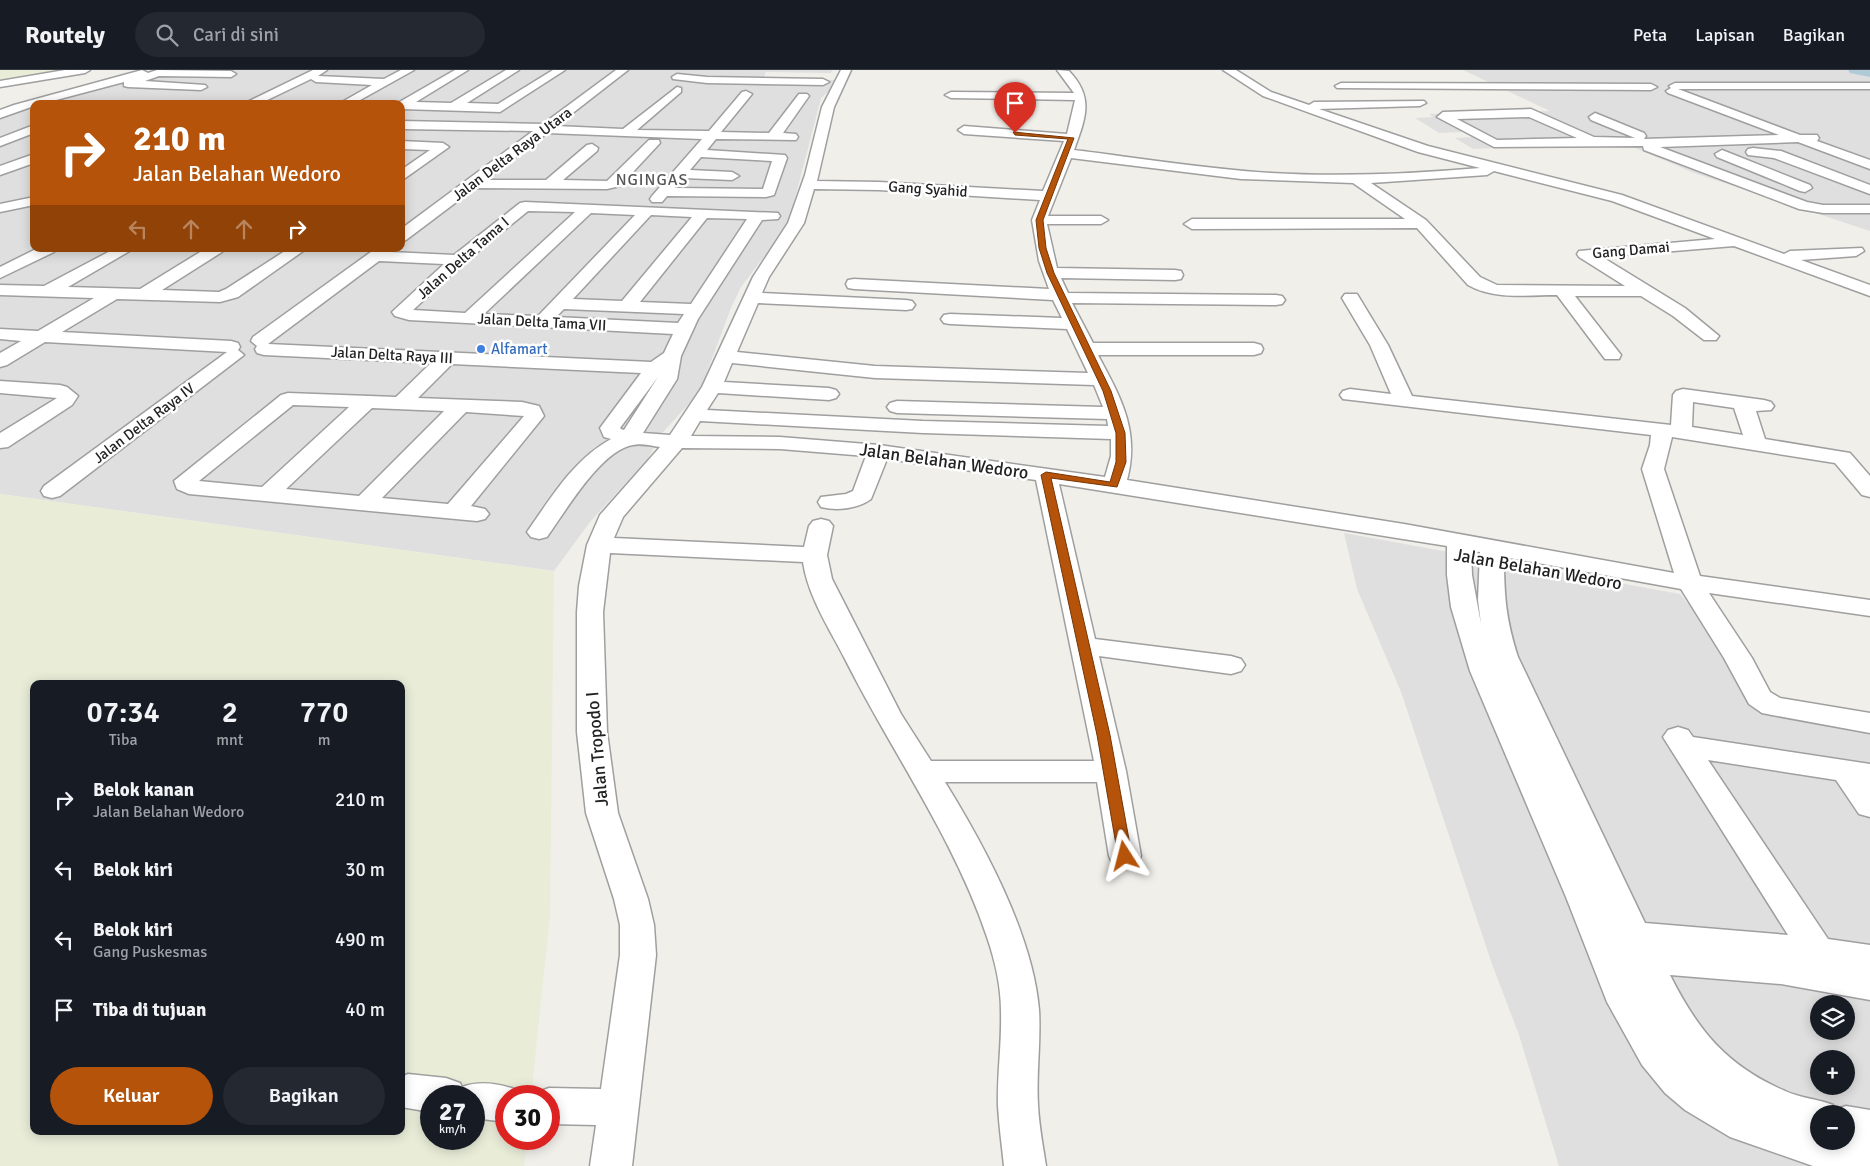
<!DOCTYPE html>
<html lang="id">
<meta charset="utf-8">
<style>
:root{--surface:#171b24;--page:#242831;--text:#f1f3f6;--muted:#9ea1a6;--line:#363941;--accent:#b45309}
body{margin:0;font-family:Signika,sans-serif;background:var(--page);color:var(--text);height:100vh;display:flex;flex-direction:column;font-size:19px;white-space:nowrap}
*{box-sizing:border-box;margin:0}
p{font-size:16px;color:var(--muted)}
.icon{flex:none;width:28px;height:28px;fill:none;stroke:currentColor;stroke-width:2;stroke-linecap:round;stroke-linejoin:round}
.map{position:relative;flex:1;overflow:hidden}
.panel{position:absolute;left:30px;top:610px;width:375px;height:455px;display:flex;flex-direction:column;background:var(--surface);border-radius:10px;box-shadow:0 2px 12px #0003}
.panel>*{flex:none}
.guide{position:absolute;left:30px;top:30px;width:375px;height:152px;border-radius:10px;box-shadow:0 2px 12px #0003;background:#b45309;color:#fff;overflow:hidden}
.buttons{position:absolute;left:1810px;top:925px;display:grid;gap:10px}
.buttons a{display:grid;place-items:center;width:45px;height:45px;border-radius:50%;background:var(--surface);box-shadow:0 2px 12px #0003;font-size:25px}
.speed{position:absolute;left:420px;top:1015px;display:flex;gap:10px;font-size:25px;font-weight:700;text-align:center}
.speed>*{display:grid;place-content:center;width:65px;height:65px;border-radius:50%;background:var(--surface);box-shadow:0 2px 12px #0003;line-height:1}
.speed small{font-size:12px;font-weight:400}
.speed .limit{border:8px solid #d22;background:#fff;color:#111}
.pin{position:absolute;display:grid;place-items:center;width:42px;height:42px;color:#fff;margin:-51px -21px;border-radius:50% 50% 50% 0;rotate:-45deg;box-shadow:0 0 5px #0007}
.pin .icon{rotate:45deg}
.me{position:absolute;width:55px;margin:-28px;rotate:351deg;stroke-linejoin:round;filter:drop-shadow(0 0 4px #0008)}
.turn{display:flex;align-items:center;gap:18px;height:105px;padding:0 20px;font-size:22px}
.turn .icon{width:65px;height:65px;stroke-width:2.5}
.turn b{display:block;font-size:35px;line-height:42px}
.lanes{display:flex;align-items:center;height:48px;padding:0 20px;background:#0003;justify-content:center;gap:25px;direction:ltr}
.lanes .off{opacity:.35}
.eta{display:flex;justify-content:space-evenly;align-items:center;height:85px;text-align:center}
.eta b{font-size:30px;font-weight:600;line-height:35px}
.action{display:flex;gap:10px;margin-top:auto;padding:10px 20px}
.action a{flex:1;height:58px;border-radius:30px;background:var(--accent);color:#fff;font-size:20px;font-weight:600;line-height:58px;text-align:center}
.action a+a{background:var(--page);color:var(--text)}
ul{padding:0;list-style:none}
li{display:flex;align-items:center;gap:15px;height:70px;padding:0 20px}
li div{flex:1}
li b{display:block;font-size:19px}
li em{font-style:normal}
header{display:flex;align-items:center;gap:30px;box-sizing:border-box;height:70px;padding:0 25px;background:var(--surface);border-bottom:1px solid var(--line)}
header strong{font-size:24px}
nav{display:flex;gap:28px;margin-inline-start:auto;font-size:18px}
.search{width:350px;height:45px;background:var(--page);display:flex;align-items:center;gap:12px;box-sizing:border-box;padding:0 18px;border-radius:28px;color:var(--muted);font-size:19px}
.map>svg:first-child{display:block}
</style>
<header>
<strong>Routely</strong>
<div class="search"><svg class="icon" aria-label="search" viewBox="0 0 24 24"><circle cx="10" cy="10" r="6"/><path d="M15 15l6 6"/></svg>Cari di sini</div>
<nav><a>Peta</a><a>Lapisan</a><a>Bagikan</a></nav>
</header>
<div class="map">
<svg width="1870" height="1096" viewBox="0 0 1870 1096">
<rect width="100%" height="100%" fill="#f1efea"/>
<!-- residential -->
<path fill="#e0dfdf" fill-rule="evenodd" d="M179 0H832L831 3 766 2 763 9 837 10 830 20 821 28 788 155 741 217 731 238 699 323 662 363 647 390 590 452 554 501 0 424V45L18 38 144 2ZM34 34H401V179H34Z
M1463 0H1846L1870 5V161L1694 103 1621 72 1473 79 1455 68 1472 67 1463 62 1439 63 1415 48 1433 47 1429 44 1550 41Z
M1344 463 1680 524 1717 569 1753 638 1870 656V1096H1559L1519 965 1492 894 1401 622 1357 519ZM1819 934H1846V961H1819ZM1819 989H1846V1016H1819ZM1819 1044H1846V1071H1819Z"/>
<!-- farmland -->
<path fill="#e9edd8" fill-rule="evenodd" d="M0 0H57L0 11Z
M0 424 554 501 550 847 531 1026H506V1069H527L524 1096H0ZM34 614H401V1061H34ZM431 1026H474V1069H431Z"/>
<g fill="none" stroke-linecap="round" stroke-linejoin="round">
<!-- river -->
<path fill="#b0cad8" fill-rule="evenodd" d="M1848 0H1870V7L1850 3Z"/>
<!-- minor casing -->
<g stroke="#9f9f9f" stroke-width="3">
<path id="minor" d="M65 0H90L85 3 0 17V11Z
M142 0 148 3 157 0 231 1 236 4 231 7 159 6 145 11 205 15 207 17 201 20 128 17 124 16V12L41 34H34V36L0 48V40L14 35Z
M313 0H327L318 6 384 9 401 0H414L353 34 342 32 372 15 316 12 311 9 259 34H243Z
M455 0H468L416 32 451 33 506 0H519L467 33 498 34 553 0H565L500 42 401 39V34H396Z
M616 0H628L556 56 623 59 677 17 681 18V22L637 60 709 61 742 22 746 21 752 24 721 62 769 63 799 24H807L809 26 783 63 796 64 798 67 796 70 716 69 707 80 785 85 787 88 774 125 766 127 667 126 662 132H652L650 129 652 126 702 69 547 63 486 110H546L587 75 592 74 598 78 597 81 563 110 607 111 649 70H659L660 73 620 116 607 119 475 118 406 170 401 172V159L533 61 401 59V51L543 54ZM701 87 772 91 763 119 675 118 683 108 732 110 739 106 732 102 690 100Z
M841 0H851L834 37 817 111 879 112 1043 121 1064 71 964 64 958 60 964 56 1067 64 1075 30 951 28 945 25 951 22 1074 23 1057 0 1069 1C1095 28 1085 49 1074 80 1139 88 1205 99 1271 103 1341 107 1411 104 1480 98L1418 82 1263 26 1223 0H1236L1271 22 1309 35 1314 32 1424 31 1426 33 1420 36 1319 39 1428 76 1622 125 1784 184 1790 181 1862 178 1864 181 1856 186 1801 190 1870 215V226L1734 176 1602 187 1685 238 1719 266 1716 270H1704L1673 246 1641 226H1575L1621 285 1619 289H1605L1557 225C1527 225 1494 230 1468 215L1417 158 1192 159 1184 154 1192 149H1405L1353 113 1241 109 1071 88 1048 146H1101L1108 150 1101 154H1047L1057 198 1175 200 1181 201 1183 205 1181 209 1175 210 1061 208 1068 223 1276 225 1282 226 1285 230 1282 234 1276 235 1072 233 1093 273H1254L1261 275 1263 279 1261 283 1254 285H1098C1121 328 1140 361 1127 410L1404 454 1674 503 1642 399 1650 375 1651 365 1343 329 1340 325 1343 321 1350 319 1391 324 1370 275 1342 228 1345 224H1357L1388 275 1412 326 1671 355 1673 325 1676 321 1683 319 1764 330 1771 332 1774 336 1771 340 1756 341 1765 369 1850 383 1870 406V427L1862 425 1835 393 1672 367 1664 399 1700 506 1870 530V546L1709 523 1752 588 1770 622 1780 628 1870 643V663L1772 645 1762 643 1749 634 1724 588 1681 519 1504 487C1504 526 1506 550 1518 587L1645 853 1788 865 1663 667 1668 660 1678 657 1688 660 1693 667 1870 694V747L1859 744 1836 710 1708 690 1828 869 1870 875V930L1781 914 1670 905C1698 961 1727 996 1785 1021 1800 1028 1818 1029 1833 1035L1835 1040 1846 1036 1870 1040V1096H1813L1730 1067 1685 1040 1665 1023 1642 995 1607 932 1566 827 1470 601 1451 537 1447 505V476L1059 414 1095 569 1231 586 1241 589 1245 595 1241 601 1231 604 1099 586 1126 701 1141 786 1137 795 1125 798 1113 795 1109 786 1097 712H945C984 775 1033 865 1039 940 1041 972 1036 1004 1038 1035 1039 1056 1043 1076 1046 1096H1004C1002 1076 999 1056 998 1036 997 1005 1002 973 1001 941 1001 917 995 890 987 867 954 768 891 681 845 589 829 558 808 526 803 492L610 483 603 542 607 662 618 743 648 829 654 855 656 885 632 1096H590L596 1055 549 1054V1026H533L535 1023 549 1018 601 1019 620 885V855L614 829 586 743 577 662V542L579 516 587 475 600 445 660 377C652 376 641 373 633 375 601 380 565 442 547 467L539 469 531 467 527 462C551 428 573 390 611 369L604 367 600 358 641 303 452 294 418 328 522 332 539 336 544 346 471 436 485 439 489 444 485 449 477 451 189 424 177 419 174 411 281 325 288 323 396 327 431 293 264 285 257 283 255 279 257 276 251 271 253 267 375 179H393L391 182 454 185 520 133 525 132 778 143 780 146 778 149 762 150 698 249 681 286 677 309 643 363 670 365 702 317 753 207 788 153 805 105 822 37ZM1494 101 1612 131 1715 169 1579 181 1577 184 1579 187 1625 216 1497 215 1480 207 1426 150 1371 113 1487 105ZM814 119 879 120 1040 130 1032 150 1039 191 1049 219 854 209 848 210 846 214 848 218 854 219 1053 230 1062 248 950 244 944 245 941 249 944 253 950 254 1067 259 1088 303 875 296 737 282 758 233 906 240 912 239 915 235 912 231 906 230 762 223 769 207 804 153ZM528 141 575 142 465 243 413 240 464 193ZM591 143 635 145 538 246 484 244ZM651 145 692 147 622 231 573 229ZM707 148 747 149 691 234 640 232ZM379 191 444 194 392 242 395 246 409 250 673 264 664 283 651 292 268 274ZM564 239 684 244 678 253 556 247ZM732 293 875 308 1094 315 1103 337 897 331 890 333 887 337 890 341 897 343 1107 349 1108 356 923 351 707 340 718 323 829 330 836 328 839 324 836 320 829 318 724 312ZM658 307 624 360 621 359 620 358ZM1693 332 1734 338 1743 365 1692 357ZM293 335 349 337 262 417 199 411ZM372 338 444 341 359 426 286 419ZM466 342 524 346 448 434 382 428ZM700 351 923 363 1111 369V386L1105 407 879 375 780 367 691 366ZM682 378 780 379 866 386 853 421 846 424 821 427 818 432 821 437C837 441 857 439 871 429L887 389 1036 410 1094 691H931L901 644 832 509 827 485 833 456 829 451 821 449 813 451 809 456 804 477 614 468 623 447ZM1471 481 1480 482 1478 530 1481 554 1472 505ZM1819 1044H1846V1071H1819Z
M677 4 707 7 823 9 829 12 823 15 707 13 673 9 672 7Z
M1341 13 1651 14 1657 17 1651 20 1337 18 1335 16Z
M1675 13H1870V19H1678L1800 65H1817L1819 68 1817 71 1870 90V99L1798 72 1660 77 1807 132 1823 135H1870V143H1823L1799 139 1644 80 1643 76 1494 77 1437 47 1443 42 1531 39 1594 67 1635 68 1591 50 1589 47 1595 43 1644 63 1646 66 1644 69 1779 65 1668 23 1666 21 1671 18 1669 16ZM1529 47 1577 68 1497 70 1457 49Z
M34 55V63L0 76V68Z
M401 71 443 73 449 77 401 111V100L430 80 401 79Z
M1753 78 1781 81 1870 115V124L1774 88 1748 85 1746 82 1748 79Z
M1722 80 1810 115 1812 118 1805 122 1800 121 1717 87 1715 84Z
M34 84V93L0 105V96Z
M34 127V135L0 142V134Z
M36 179H56L54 182 0 208V197Z
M114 179H133L68 217 140 219 205 179H224L222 182 162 220 219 222 226 219 288 179H306L238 227 220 232 117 229 62 262 231 271 238 273 240 277 238 280 244 285 60 426 52 428 44 426 41 421 44 416 227 282 45 272 7 295 0 297V283L21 271 0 269V259L38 261 94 228 0 225V215L44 216Z
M0 311 60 315 67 317 78 326 72 335 8 377 0 378V363L57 328 0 323Z
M408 1004 446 1008 460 1013 462 1017C481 1010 501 1014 520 1021L522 1026H506V1052L474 1048V1026H431V1042L401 1037V1007Z"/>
</g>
<!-- minor -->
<use href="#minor" fill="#fff" fill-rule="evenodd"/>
</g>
<!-- route -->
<path fill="#b45309" stroke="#753606" d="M1013 62 1074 68 1043 150 1046 178 1054 203 1111 321 1125 363 1126 392 1117 417 1051 408 1110 665 1132 786 1130 790H1120L1118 786 1097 665 1041 405 1046 402 1110 412 1116 392V363L1103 321 1047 203 1039 178 1036 150 1068 69 1015 65Z"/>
<!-- markers -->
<circle fill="#3f7fe0" stroke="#fff" stroke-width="2" cx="481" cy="279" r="5"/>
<g text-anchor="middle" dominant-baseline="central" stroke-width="5" stroke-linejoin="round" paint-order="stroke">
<!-- far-street labels -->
<g font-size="15" fill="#222" stroke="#fff">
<text transform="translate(512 84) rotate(-37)">Jalan Delta Raya Utara</text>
<text transform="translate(928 119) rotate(4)">Gang Syahid</text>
<text transform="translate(1631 180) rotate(-5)">Gang Damai</text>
<text transform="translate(463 188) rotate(-41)">Jalan Delta Tama I</text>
<text transform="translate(542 252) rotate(3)">Jalan Delta Tama VII</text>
<text transform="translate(392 285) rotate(3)">Jalan Delta Raya III</text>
<text transform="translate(144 353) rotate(-37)">Jalan Delta Raya IV</text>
</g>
<!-- far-shop labels -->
<g font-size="15" fill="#366cbe" stroke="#fff" text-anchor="start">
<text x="491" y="279">Alfamart</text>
</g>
<!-- far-quarter labels -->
<g font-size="16" letter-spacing="1" fill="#555" stroke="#fff">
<text x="652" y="110">NGINGAS</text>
</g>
<!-- street labels -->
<g font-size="18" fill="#222" stroke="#fff">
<text transform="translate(944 391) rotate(8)">Jalan Belahan Wedoro</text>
<text transform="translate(1538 499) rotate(10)">Jalan Belahan Wedoro</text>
<text transform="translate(597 679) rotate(-95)">Jalan Tropodo I</text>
</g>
</g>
</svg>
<div class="buttons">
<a><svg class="icon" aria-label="layers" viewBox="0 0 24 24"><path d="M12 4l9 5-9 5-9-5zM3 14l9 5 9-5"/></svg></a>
<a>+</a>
<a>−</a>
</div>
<div class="speed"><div>27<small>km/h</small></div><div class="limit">30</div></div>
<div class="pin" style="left:1015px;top:63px;background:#d93025"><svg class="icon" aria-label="arrive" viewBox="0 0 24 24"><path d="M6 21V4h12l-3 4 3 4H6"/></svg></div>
<svg class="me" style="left:1125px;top:786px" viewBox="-20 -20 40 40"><path d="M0-17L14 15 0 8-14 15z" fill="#b45309" stroke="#fff" stroke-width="4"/></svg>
<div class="guide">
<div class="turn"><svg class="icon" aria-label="right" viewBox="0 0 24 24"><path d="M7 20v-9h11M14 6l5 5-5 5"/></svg><div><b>210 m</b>Jalan Belahan Wedoro</div></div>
<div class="lanes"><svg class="icon off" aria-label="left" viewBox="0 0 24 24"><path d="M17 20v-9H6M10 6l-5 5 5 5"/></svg><svg class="icon off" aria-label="ahead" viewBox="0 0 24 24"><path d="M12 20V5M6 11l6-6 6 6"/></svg><svg class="icon off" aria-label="ahead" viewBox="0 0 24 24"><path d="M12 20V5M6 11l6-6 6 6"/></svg><svg class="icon" aria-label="right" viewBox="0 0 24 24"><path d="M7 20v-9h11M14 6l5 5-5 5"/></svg></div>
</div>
<section class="panel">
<div class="eta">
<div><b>07:34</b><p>Tiba</p></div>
<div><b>2</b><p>mnt</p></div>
<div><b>770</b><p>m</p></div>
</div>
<ul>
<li><svg class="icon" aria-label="right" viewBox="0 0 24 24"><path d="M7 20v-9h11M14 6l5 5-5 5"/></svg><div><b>Belok kanan</b><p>Jalan Belahan Wedoro</p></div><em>210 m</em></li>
<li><svg class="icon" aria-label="left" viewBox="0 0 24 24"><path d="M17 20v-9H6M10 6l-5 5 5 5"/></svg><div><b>Belok kiri</b></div><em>30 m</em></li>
<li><svg class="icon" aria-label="left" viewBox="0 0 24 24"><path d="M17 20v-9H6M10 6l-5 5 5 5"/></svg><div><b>Belok kiri</b><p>Gang Puskesmas</p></div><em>490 m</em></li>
<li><svg class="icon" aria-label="arrive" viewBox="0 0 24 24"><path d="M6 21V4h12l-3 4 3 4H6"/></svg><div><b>Tiba di tujuan</b></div><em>40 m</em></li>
</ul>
<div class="action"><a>Keluar</a><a>Bagikan</a></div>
</section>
</div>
